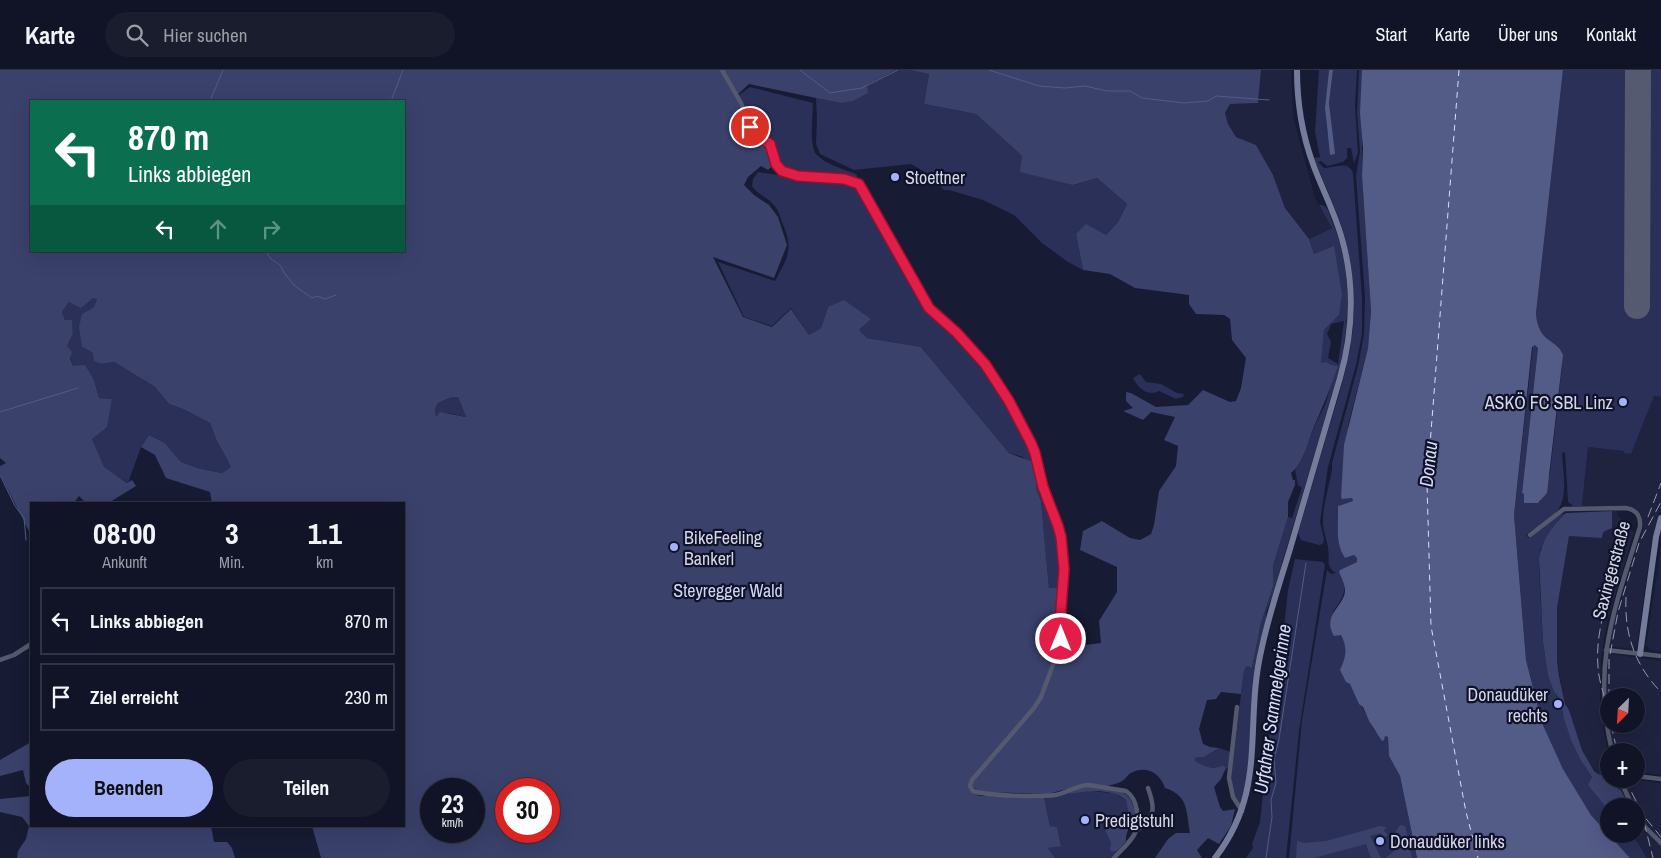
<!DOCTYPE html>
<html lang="de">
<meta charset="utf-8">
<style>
:root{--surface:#111426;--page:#1a1d2e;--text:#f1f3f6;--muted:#9c9ea7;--line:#303343;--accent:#a4b2fc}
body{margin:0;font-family:"Archivo Narrow",sans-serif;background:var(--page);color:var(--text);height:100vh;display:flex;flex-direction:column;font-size:19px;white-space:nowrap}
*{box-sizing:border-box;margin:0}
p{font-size:16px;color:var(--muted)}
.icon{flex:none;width:28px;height:28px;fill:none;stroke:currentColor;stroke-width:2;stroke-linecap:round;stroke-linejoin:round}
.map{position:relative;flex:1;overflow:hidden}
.sheet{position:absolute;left:30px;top:432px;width:375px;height:325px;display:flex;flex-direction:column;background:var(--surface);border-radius:0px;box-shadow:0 5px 20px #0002,0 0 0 1px var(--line)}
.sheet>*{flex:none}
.banner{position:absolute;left:30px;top:30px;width:375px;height:152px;border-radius:0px;box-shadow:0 5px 20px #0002,0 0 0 1px var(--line);background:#0b6e4f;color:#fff;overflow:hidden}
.needle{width:32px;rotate:204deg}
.fabs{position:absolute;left:1600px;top:618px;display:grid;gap:10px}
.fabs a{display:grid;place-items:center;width:45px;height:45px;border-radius:50%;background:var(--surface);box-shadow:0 5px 20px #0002,0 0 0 1px var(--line);font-size:25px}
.speed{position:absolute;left:420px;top:708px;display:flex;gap:10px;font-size:25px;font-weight:700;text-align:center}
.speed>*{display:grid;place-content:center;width:65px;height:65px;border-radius:50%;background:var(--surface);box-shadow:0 5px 20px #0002,0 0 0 1px var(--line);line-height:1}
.speed small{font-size:12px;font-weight:400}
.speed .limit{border:8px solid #d22;background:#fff;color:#111}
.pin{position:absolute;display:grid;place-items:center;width:42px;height:42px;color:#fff;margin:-21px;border:2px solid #fff;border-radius:50%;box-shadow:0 1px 5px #0007}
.me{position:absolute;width:55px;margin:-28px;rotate:0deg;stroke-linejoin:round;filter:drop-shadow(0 0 4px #0008)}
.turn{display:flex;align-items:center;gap:18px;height:105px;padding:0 15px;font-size:22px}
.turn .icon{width:65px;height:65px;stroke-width:2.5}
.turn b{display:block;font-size:35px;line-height:42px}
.lanes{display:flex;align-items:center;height:48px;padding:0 15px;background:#0003;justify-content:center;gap:25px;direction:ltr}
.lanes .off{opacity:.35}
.eta{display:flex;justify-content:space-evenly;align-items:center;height:85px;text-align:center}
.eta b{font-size:30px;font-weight:800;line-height:35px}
.action{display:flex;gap:10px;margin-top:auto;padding:10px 15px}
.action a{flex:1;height:58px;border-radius:30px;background:var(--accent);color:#111;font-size:20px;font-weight:800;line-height:58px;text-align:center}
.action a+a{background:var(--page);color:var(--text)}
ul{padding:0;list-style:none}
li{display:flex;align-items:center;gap:15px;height:68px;margin:0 10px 8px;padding:0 5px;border:2px solid var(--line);border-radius:0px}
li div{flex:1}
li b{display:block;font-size:19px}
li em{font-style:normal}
header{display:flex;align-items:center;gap:30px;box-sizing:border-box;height:70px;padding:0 25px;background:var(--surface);border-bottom:1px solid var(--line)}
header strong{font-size:24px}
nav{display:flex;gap:28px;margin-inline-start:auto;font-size:18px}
.search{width:350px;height:45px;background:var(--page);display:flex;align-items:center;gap:12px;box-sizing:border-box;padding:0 18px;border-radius:28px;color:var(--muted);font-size:19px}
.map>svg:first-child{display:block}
</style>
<header>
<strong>Karte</strong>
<div class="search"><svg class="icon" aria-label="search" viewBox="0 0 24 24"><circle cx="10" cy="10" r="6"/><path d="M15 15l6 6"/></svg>Hier suchen</div>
<nav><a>Start</a><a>Karte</a><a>Über uns</a><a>Kontakt</a></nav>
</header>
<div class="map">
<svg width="1661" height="788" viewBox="0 0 1661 788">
<rect width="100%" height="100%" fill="#171b33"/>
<!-- built -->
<path fill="#1f2340" d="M1261 0H1291L1293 46 1300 73 1315 128 1332 158 1309 169 1285 138 1273 105 1256 75 1236 67 1228 54 1225 43 1230 34 1258 33Z
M1654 326 1661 327V438L1651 475 1637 576 1633 579 1613 577 1609 573 1612 558 1643 458 1642 448 1637 440 1628 436H1582L1588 377 1624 381 1631 384Z
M1612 441H1617L1618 446 1634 462 1607 552 1601 590 1600 628 1603 656 1609 686V707L1598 704 1591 696 1582 680 1569 640 1565 634 1557 591V538L1569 466 1603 462 1612 458Z
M1661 478V582L1650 580 1646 575Z
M1612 584 1661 591V705L1636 702V681H1614L1609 654H1636V626H1609V653L1606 629 1607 589 1608 586Z
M1628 709 1661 713V788H1647L1636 769 1649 758 1633 734 1623 711Z"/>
<!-- green -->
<path fill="#2a3057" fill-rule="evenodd" d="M896 0H909L929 4 924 34 976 44 1022 86 1073 115 1097 108 1127 134 1118 152 1106 165 1076 164 1083 200 1068 192 1042 173 1014 145 983 130 949 120H944L930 105 911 94 854 100 820 84 816 74 817 49 816 28 840 33 867 15Z
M1319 0H1329C1327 21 1325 40 1327 61 1328 68 1332 77 1334 84L1329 33 1333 0H1357L1355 36 1358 83 1354 93 1351 78H1347V88L1343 92 1327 96 1321 91 1318 92 1324 98C1335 98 1348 90 1353 103L1362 227V264L1356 295 1328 397 1320 452 1324 469 1323 474 1319 475 1301 470 1298 463C1308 429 1318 395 1328 361 1348 297 1363 248 1348 181 1342 149 1326 119 1314 88L1320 87 1315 62Z
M1359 0H1362V106L1371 241 1368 278 1348 356 1353 431 1338 436 1337 458 1343 485 1345 488 1354 485 1357 488V492L1340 500V502C1348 521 1344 526 1333 542L1341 565 1346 576V612L1350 614 1374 660 1388 667 1389 686 1400 706 1417 788H1289L1302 650 1327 500 1331 504 1336 503C1325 497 1330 488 1328 478 1327 470 1324 463 1323 455 1322 437 1329 417 1332 400V393L1358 296 1364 264 1365 227 1356 106 1360 81 1357 44Z
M1563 0H1661V327L1654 326 1631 384 1624 383V381L1588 377 1582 436H1573L1568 432 1565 382 1562 383C1563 405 1570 432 1552 447 1544 454 1534 458 1526 465L1529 468 1559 445 1566 443 1553 457 1540 480 1539 500 1543 572 1548 606 1554 622 1561 630 1567 658 1581 691 1592 707 1589 715 1609 741V764C1637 764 1633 765 1647 788H1630L1591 745 1563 699 1542 653 1526 590 1514 445 1533 275H1536L1538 278 1522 423 1524 424V433L1540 432 1550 403 1562 296V282C1548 265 1538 269 1536 243Z
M750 17 813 33C813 44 809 76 816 84 825 94 843 99 856 104L857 105 856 110 786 103 778 96 773 77 751 58 739 25Z
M758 102 810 110 852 114 860 121 928 234 981 287 1010 329 1022 351 1037 385 1049 430 1062 460 1066 503V515L1061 517 1049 518 1041 431 1023 387 1009 383 921 277 867 268 859 260 871 249 828 237 821 258 809 265 791 238 772 256 744 247 718 192 775 211C788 187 794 179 782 152 780 146 778 139 773 134 767 127 758 125 752 116L753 109Z
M1319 135C1329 135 1329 143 1332 151 1352 197 1350 249 1340 298L1272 527 1266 542V550L1258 580 1253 613 1250 689 1247 708 1240 734 1233 723 1231 705 1244 601 1247 596 1252 598 1261 553 1273 517V496L1288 447 1292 448 1302 418 1298 415 1295 400 1303 387 1315 355 1325 335 1337 296 1320 294 1324 260 1339 245 1333 177 1314 184 1309 169 1332 158ZM1344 251 1338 294 1328 288 1331 272 1327 264 1331 254Z
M93 228 97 230 93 238 82 277 93 283 102 294 114 292 155 317 169 334 183 339 210 353 216 369 231 397 222 403 201 399 181 392 165 373 149 365 141 377 128 413 104 398 92 369 112 329 99 328 94 310 73 296 67 276 73 264 72 251 65 250 62 242 69 232Z
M1140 304 1146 312 1161 314 1177 323 1184 324 1183 327 1176 329 1159 321C1148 327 1138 318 1133 308Z
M452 327H458L466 347 448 343 436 348 435 339 438 333Z
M1295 489 1323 492 1325 495 1299 661 1286 788H1246L1253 778 1252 774 1260 752 1271 649 1282 576 1288 520Z
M1219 678 1231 682 1229 697 1226 699 1223 695C1212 701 1205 696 1195 691V688L1198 686 1204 687Z
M1088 721 1113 723 1126 730 1128 741 1126 747 1117 750 1119 780 1113 788H1055L1048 778 1061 775 1057 758 1050 756 1044 727 1069 722 1071 724Z"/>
<!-- forest -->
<path fill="#3a416b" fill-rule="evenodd" d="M0 0H896L867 15 868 23 853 31 840 33 749 14 736 26C746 51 746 62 770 76L773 86V95L768 100 761 96 748 107 744 115 754 125 769 135 778 147 787 175 774 208 713 187 743 247 772 257 791 239 809 265 821 258 828 237 844 230 871 249 859 260 867 268 921 277 1009 383 1033 392 1039 408 1036 418 1041 431 1049 518 1061 517 1059 548 1060 563 1057 579 1040 627 1026 646 969 712V719L979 726 1044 727 1050 756 1057 757 1061 776 1048 778 1055 788H321L312 756H404V434H212L210 422 166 408 155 385 141 377 149 365 165 373 181 392 201 399 222 403 231 397 216 369 210 353 183 339 169 334 155 317 114 292 102 294 94 291 93 283 82 277 79 257 82 244 93 238 97 230 93 228 81 238 69 232 62 242 65 250H72L73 264 67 276 72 282 70 288 73 296 85 295 94 310 99 328 112 329 107 357 92 369 104 397 127 413 132 410 136 416 110 432 86 433 79 426 73 434H31V465L0 404V396L6 393 0 388ZM31 31H404V181H31ZM452 327H458L466 347 440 342 436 347 435 339 438 333ZM431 719H474V761H431ZM506 719H549V761H506Z
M909 0H1261L1258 33 1230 34 1225 43 1228 54 1236 67 1256 75 1273 105 1285 138 1309 169 1314 184 1334 176 1342 224 1339 245 1324 260 1321 293 1326 292 1331 295 1338 296C1331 317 1324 334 1315 354 1308 371 1305 391 1291 403L1293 410H1295V415L1288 432V447L1273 496V517L1261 553 1252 598 1247 596 1244 601 1241 624 1221 622 1216 629 1207 630 1199 659 1203 674 1210 677 1219 678 1204 687H1198L1195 688V691C1205 696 1212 701 1223 695L1226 698 1221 709 1214 717 1220 737 1223 741 1235 739 1231 756 1219 774 1208 768 1197 780 1202 788H1155L1168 769 1176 763H1190C1186 741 1189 726 1165 718 1160 703 1146 695 1131 703 1127 705 1126 709 1122 711 1118 714 1109 715 1103 717 1124 722 1130 721 1136 744L1132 746C1132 755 1125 762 1126 771 1121 777 1118 783 1110 781L1111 773 1105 760 1114 756 1117 750 1126 747 1128 741 1126 730C1111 718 1088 721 1071 724L1066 719 1048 724 982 722 974 718 972 715 974 710 1043 625 1062 578 1101 573 1099 551 1117 522V497L1080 480 1083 461 1102 451 1130 468 1140 470 1151 464 1154 455 1159 421 1176 396 1178 376 1164 370 1175 347 1151 342 1143 350 1123 341 1133 338 1126 331V322L1131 323 1156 337 1188 335 1203 320 1230 332 1236 331 1241 318 1246 288 1232 270 1230 249 1224 245 1196 244 1189 234V225L1135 218 1110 204 1083 200 1076 164 1086 154 1106 165 1118 152 1127 134 1097 108 1073 115 1020 102 1022 86 976 44 924 34 929 4Z
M1612 441V458L1603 462 1602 468 1569 466 1557 538V591L1559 606 1565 634 1569 640 1582 680 1594 701 1598 704 1612 709 1618 719 1621 720 1629 736H1609V741L1588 715 1592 707 1581 691 1571 670 1564 649 1561 630 1554 622 1548 606 1543 572 1539 489C1541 471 1553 455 1566 443Z
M31 672V718L26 713 23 700 0 706V690Z
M31 726V756H211L214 772H227L232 778 235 788H17L18 781 26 769 29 756 22 747 0 742V729Z
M1400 755 1405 756 1412 788H1386L1395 780 1394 764Z
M1380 756 1386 757 1384 761 1388 765 1385 767 1380 763 1370 766 1381 788H1371L1366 774 1314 788H1296L1297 771 1305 773 1326 771Z"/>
<!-- water -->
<path fill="#535b87" d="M1329 0H1333L1329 33 1335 84 1330 85 1325 38Z
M1362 0H1563L1536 243C1538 274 1557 268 1563 285L1547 423 1538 433H1524V424L1522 423 1538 278 1535 275 1532 277 1514 445 1526 590 1542 653 1563 699 1591 745 1630 788H1417L1400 706 1389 686 1388 667 1385 666 1384 670 1382 671 1369 651 1363 637 1359 634 1350 614 1346 612 1340 600C1346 587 1348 579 1341 565L1334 566C1323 547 1339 539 1344 526 1347 518 1342 509 1339 502L1340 500 1357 492V488L1354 485 1345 488C1335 474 1338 452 1338 436L1353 431 1352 428 1342 429 1341 427 1344 375 1368 278 1371 241 1362 106 1363 78 1360 43Z"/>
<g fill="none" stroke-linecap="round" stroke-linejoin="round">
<!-- stream -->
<path stroke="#535b87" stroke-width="1" d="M800 0 830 23 862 18 898 0
M989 0 1039 16 1065 18 1085 16 1107 21H1130L1142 28 1184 33 1208 31 1216 26 1269 30
M210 31 223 0
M391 31 403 0
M266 181 271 189 280 195 285 204 295 216 312 228 317 226 325 229 336 225
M0 342 78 318
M0 405 15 436 24 448 26 470
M1266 788 1272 747 1271 730 1276 713 1274 689 1279 669 1306 493"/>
<!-- ferry -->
<path stroke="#d7ddfb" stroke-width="1" stroke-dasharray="6 5" stroke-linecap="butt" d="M1459 0 1427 414 1431 556 1466 742 1478 788"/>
<!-- runway -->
<path stroke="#565a70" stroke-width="26" d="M1637 236 1638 0"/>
<!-- street -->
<path stroke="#55596d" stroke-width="4.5" d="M722 0 741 33 751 60 770 74 776 94 782 101 799 106 844 109 859 113 929 238 957 263 976 283 1009 331 1035 383 1043 417 1060 462 1064 513 1061 539 1062 563 1056 587 1041 627 1034 638 972 710 970 716 973 721C988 726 1039 727 1055 725 1067 723 1077 715 1089 715L1126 721C1138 729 1140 750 1135 763 1131 772 1121 780 1114 788
M1530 465 1564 439 1626 438C1637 440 1641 446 1640 457 1615 537 1591 595 1612 681
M1606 580 1661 586
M0 590 14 585 31 574
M1237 637 1229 708 1233 727 1242 741
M1636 706 1661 709
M1620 709 1632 736
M1636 744 1646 758 1661 773
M1136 761C1155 746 1156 740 1148 718"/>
<!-- secondary -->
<path stroke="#757b9b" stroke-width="6" d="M1640 584 1656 467 1661 448
M1215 788C1269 718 1243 655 1262 577 1269 544 1280 512 1290 479 1307 422 1323 365 1340 308 1353 262 1355 215 1342 169 1335 143 1322 119 1313 94 1302 64 1297 32 1297 0"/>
<!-- rail -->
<path stroke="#9599ac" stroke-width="1" stroke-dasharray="10 5" stroke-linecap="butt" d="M1648 447 1661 413
M1626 527C1624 563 1635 596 1661 622
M1609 629V590L1618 542 1639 473 1661 432
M1609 642C1605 627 1599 613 1598 597 1595 563 1607 531 1617 499
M1611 654 1617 681
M1625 709 1643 745 1661 767
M1644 752 1653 788"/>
</g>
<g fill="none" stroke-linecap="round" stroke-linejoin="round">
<!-- route casing -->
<g stroke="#92132f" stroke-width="12">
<path id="route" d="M750 57 754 63 770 74 776 94 782 101 798 106 844 109 859 114 929 238 957 263 985 294 1009 331 1031 373 1035 383 1043 417 1058 456 1061 467 1064 499 1061 539V569"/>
</g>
<!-- route -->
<use href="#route" stroke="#e11d48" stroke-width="9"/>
</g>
<!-- markers -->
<g fill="#a4b2fc" stroke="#0f1228" stroke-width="2">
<circle cx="895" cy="107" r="5"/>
<circle cx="1623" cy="332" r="5"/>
<circle cx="674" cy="477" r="5"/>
<circle cx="1558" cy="634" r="5"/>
<circle cx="1085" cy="750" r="5"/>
<circle cx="1380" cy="771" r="5"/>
</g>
<g text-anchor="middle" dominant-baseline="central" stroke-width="4.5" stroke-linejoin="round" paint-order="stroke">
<!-- poi labels -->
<g font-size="18" fill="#d4d8e8" stroke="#0f1228" text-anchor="start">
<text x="905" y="107">Stoettner</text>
<text x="1613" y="332" text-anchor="end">ASKÖ FC SBL Linz</text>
<text x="684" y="467">BikeFeeling<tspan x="684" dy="21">Bankerl</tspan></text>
<text x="1548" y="624" text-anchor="end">Donaudüker<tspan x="1548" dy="21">rechts</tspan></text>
<text x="1095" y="750">Predigtstuhl</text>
<text x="1390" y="771">Donaudüker links</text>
</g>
<!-- street labels -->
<g font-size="18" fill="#d4d8e8" stroke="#0f1228">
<text transform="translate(1611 500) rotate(-75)">Saxingerstraße</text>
</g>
<!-- park labels -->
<g font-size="18" fill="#cfd5f2" stroke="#0f1228">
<text x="728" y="520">Steyregger Wald</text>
</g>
<!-- water labels -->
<g font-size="19" font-style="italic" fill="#d7ddfb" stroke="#0f1228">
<text transform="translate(1428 394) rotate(-84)">Donau</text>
<text transform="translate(1272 639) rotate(-82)">Urfahrer Sammelgerinne</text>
</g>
</g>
</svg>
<div class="fabs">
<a><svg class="needle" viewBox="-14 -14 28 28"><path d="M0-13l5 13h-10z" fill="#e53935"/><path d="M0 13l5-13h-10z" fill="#9c9ea7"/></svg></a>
<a>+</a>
<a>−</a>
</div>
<div class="speed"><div>23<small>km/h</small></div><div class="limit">30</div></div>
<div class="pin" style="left:750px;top:57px;background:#d93025"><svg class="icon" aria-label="arrive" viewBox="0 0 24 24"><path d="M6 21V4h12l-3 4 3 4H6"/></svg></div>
<svg class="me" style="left:1061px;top:569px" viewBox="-20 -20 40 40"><circle r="17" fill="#e11d48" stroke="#fff" stroke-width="3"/><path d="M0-11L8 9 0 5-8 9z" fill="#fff"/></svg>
<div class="banner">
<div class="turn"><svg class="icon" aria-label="left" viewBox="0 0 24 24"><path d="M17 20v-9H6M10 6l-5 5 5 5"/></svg><div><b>870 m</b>Links abbiegen</div></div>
<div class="lanes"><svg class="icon" aria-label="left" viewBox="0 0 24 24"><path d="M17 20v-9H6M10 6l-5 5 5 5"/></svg><svg class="icon off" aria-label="ahead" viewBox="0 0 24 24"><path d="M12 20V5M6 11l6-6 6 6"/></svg><svg class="icon off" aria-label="right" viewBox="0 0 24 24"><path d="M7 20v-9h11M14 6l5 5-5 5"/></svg></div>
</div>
<section class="sheet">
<div class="eta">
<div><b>08:00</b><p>Ankunft</p></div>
<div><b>3</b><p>Min.</p></div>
<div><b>1.1</b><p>km</p></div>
</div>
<ul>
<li><svg class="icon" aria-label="left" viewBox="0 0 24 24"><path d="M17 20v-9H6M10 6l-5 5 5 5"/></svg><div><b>Links abbiegen</b></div><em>870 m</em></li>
<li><svg class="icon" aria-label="arrive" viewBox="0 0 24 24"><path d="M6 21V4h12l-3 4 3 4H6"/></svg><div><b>Ziel erreicht</b></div><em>230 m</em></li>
</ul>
<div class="action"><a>Beenden</a><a>Teilen</a></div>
</section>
</div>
